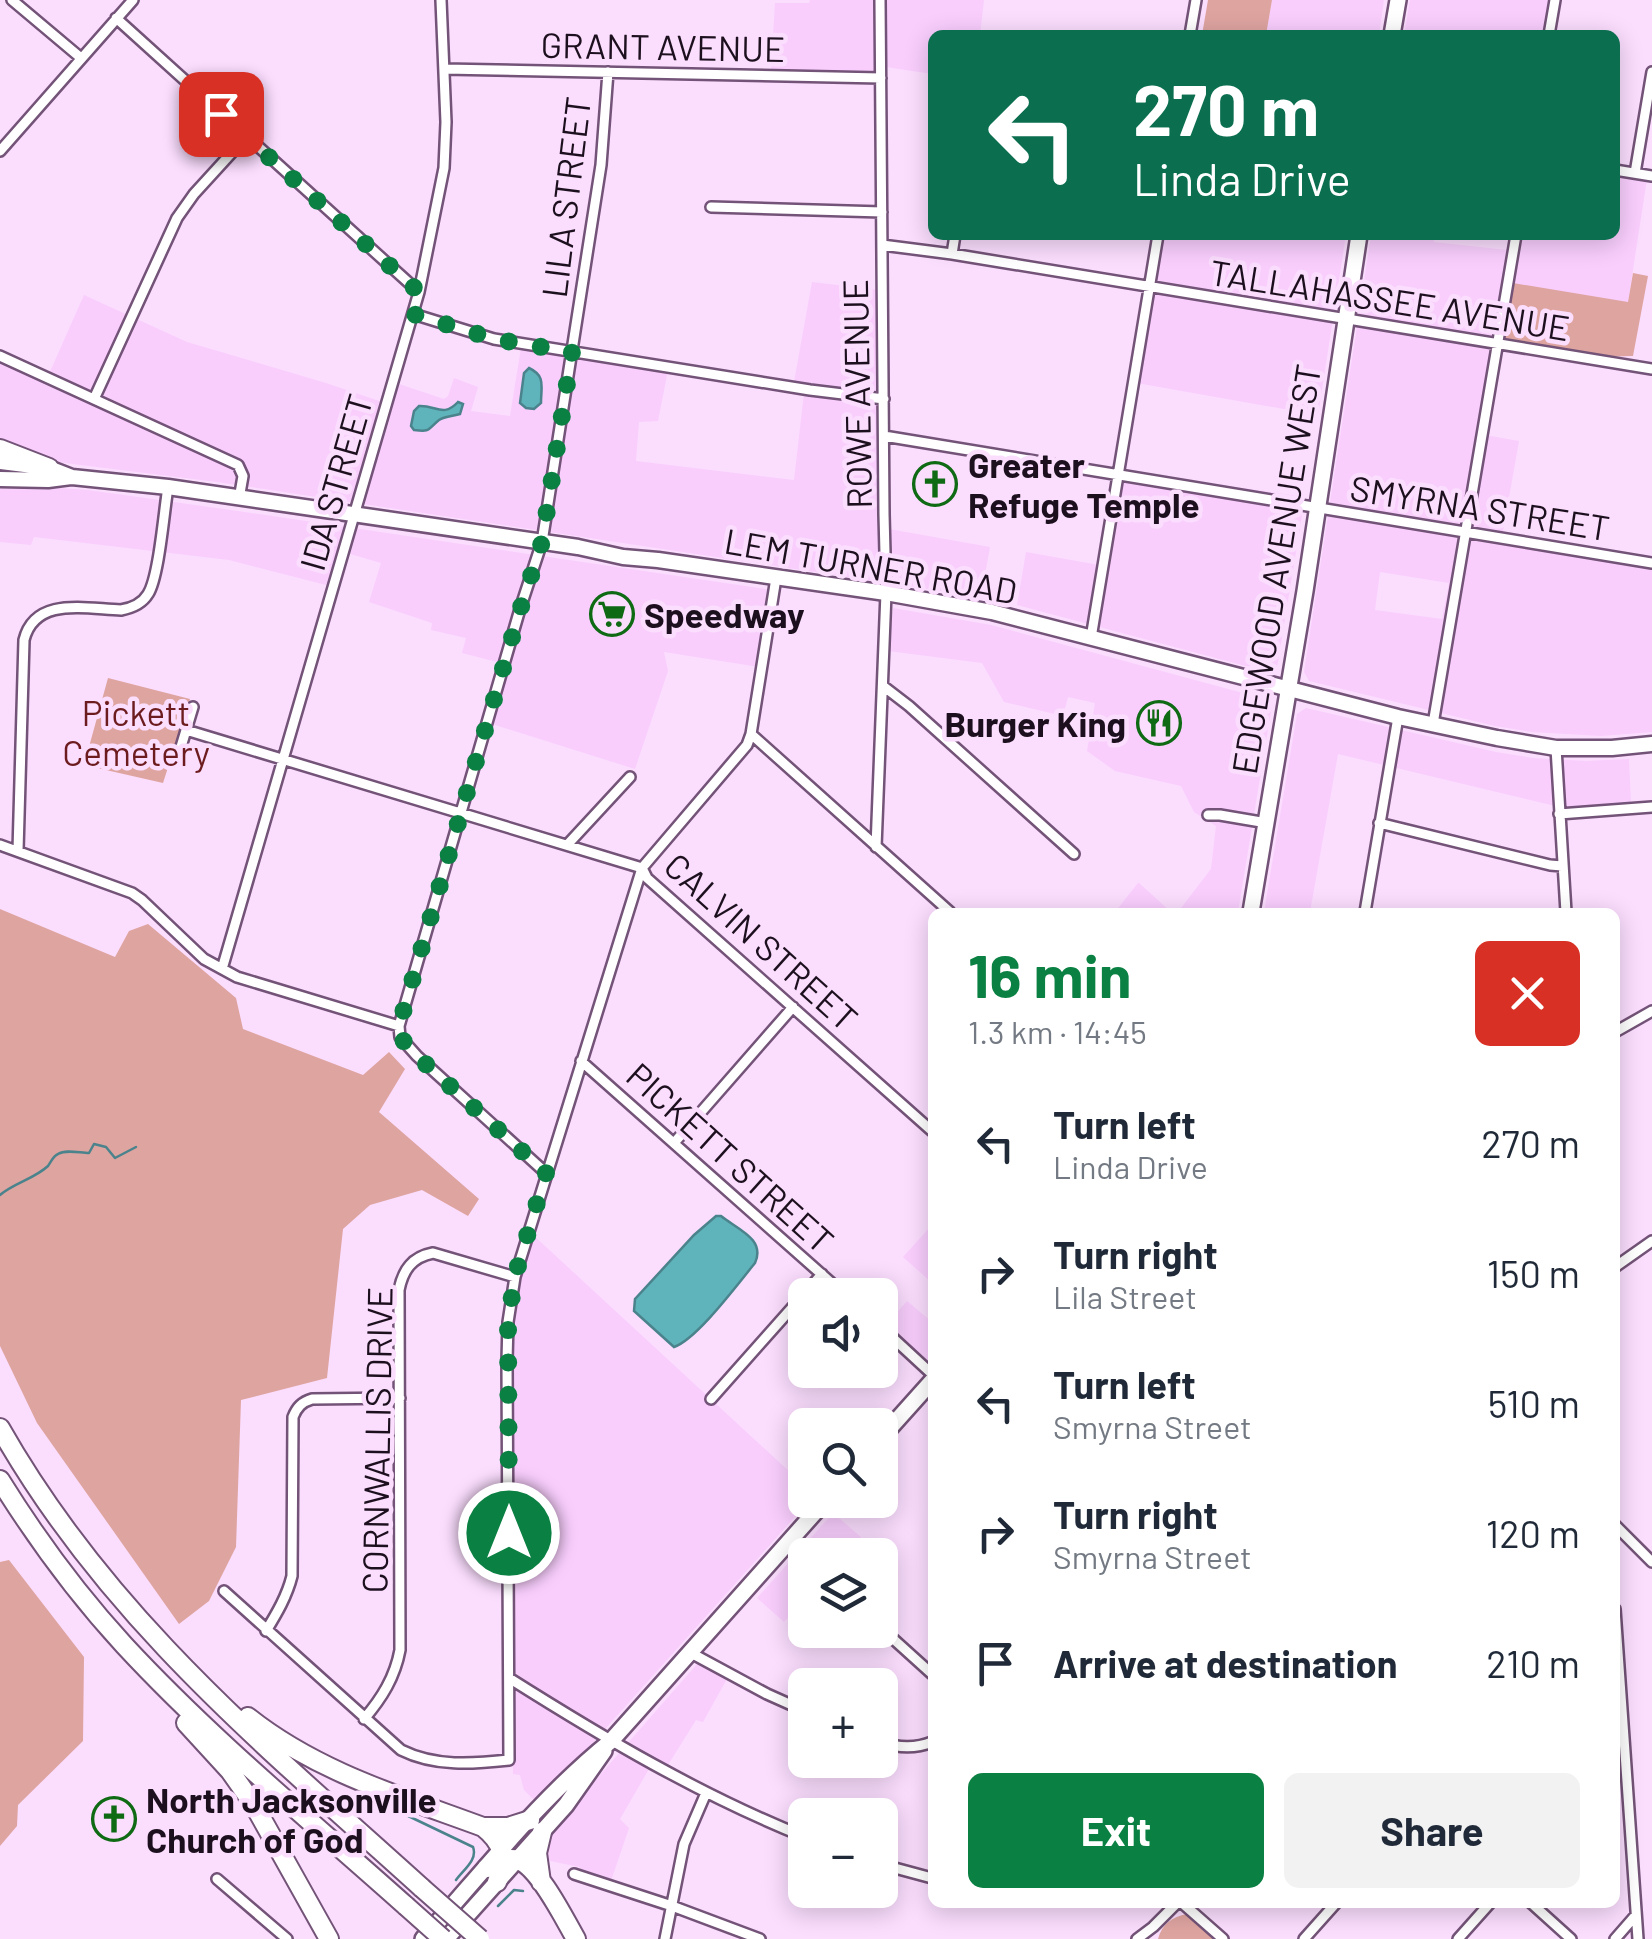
<!DOCTYPE html>
<meta charset="utf-8">
<style>
:root{--surface:#fff;--page:#f2f2f3;--text:#1f2937;--muted:#747a83;--accent:#0b8043}
body{margin:0;font-family:Barlow,sans-serif;background:var(--page);color:var(--text);height:100vh;display:flex;flex-direction:column;font-size:38px;white-space:nowrap}
*{box-sizing:border-box;margin:0}
p{font-size:32px;color:var(--muted)}
.icon{flex:none;width:55px;height:55px;fill:none;stroke:currentColor;stroke-width:2;stroke-linecap:round;stroke-linejoin:round}
.map{position:relative;flex:1;overflow:hidden}
.panel{position:absolute;left:928px;top:908px;width:692px;height:1000px;display:flex;flex-direction:column;background:var(--surface);border-radius:15px;box-shadow:0 5px 25px #0003}
.panel>*{flex:none}
.top-card{position:absolute;left:928px;top:30px;width:692px;height:210px;border-radius:15px;box-shadow:0 5px 25px #0003;background:#0b6e4f;color:#fff;overflow:hidden}
.tools{position:absolute;left:788px;top:1278px;display:grid;gap:20px}
.tools a{display:grid;place-items:center;width:110px;height:110px;border-radius:15px;background:var(--surface);box-shadow:0 5px 25px #0003;font-size:50px}
.pin{position:absolute;display:grid;place-items:center;width:85px;height:85px;color:#fff;margin:-42px;border-radius:20px;box-shadow:0 5px 15px #0006}
.me{position:absolute;width:110px;margin:-55px;rotate:0deg;stroke-linejoin:round;filter:drop-shadow(0 0 8px #0008)}
.turn{display:flex;align-items:center;gap:35px;height:210px;padding:0 40px;font-size:45px}
.turn .icon{width:130px;height:130px;stroke-width:2.5}
.turn b{display:block;font-size:70px;line-height:85px}
.round{display:grid;place-items:center;flex:none;width:105px;height:105px;border-radius:15px;background:var(--page)}
.headline{display:flex;align-items:center;justify-content:space-between;height:170px;padding:0 40px}
h1{font-size:60px;font-weight:700;line-height:75px;color:var(--accent)}
.primary-button{display:flex;gap:20px;margin-top:auto;padding:20px 40px}
.primary-button a{flex:1;height:115px;border-radius:15px;background:var(--accent);color:#fff;font-size:40px;font-weight:700;line-height:115px;text-align:center}
.primary-button a+a{background:var(--page);color:var(--text)}
ul{padding:0;list-style:none}
li{display:flex;align-items:center;gap:30px;height:130px;padding:0 40px}
li div{flex:1}
li b{display:block;font-size:38px}
li em{font-style:normal}
.map>svg:first-child{display:block}
</style>
<div class="map">
<svg width="1652" height="1939" viewBox="0 0 1652 1939">
<rect width="100%" height="100%" fill="#fbddfe"/>
<!-- built -->
<path fill="#f9cefd" fill-rule="evenodd" d="M810 0H984L980 35H932V74L886 67 885 75 771 71 775 3H809Z
M1272 0H1384L1379 35H1266Z
M1410 0H1550L1545 35H1404Z
M1615 174 1647 179 1628 302 1503 342 1485 435 1519 441 1501 543 1652 569V732L1601 736 1532 732 1495 726 1309 681 1304 672 1371 235H1435L1434 242 1517 251 1521 235H1615ZM1380 572 1449 583 1442 619 1375 610Z
M1154 235H1346L1318 415 1131 382Z
M812 282 887 291 889 529 990 547 981 597 217 482 49 461 0 445V351L49 374 84 295 187 342 326 383 382 402 390 381 444 399 448 396 454 378 478 387 471 411 510 416 521 348 668 370 658 421 639 422 636 461 794 480 805 384 794 382Z
M1116 470 1305 497 1277 668 1268 672 1017 605 1026 552 1099 565Z
M0 484 88 490 238 511 779 591 766 668 664 652 668 671 635 769 492 724 509 665 462 653 466 638 431 630 432 623 369 602 381 563 340 551 330 586 229 560 34 537 31 545 0 542Z
M893 608 991 625 1269 700 1272 705 1238 912H1178L1211 869 1216 826 1194 812 1181 786 1115 771 1087 751 1095 703 1068 697 1063 716 1004 702 982 663 888 651Z
M1306 708 1496 752 1533 758 1586 761 1629 759 1631 804 1568 809 1338 754 1310 912H1264L1297 714Z
M1138 883H1139L1171 912H1115Z
M930 1227 932 1229V1283L903 1257Z
M532 1234 805 1486V1500H810L538 1804 524 1790 520 1775 513 1774 511 1339 514 1303Z
M907 1301 932 1322V1363L925 1372 880 1332Z
M833 1513 861 1537 844 1555H805V1599L784 1622 757 1598Z
M698 1663 728 1677 703 1722 696 1720 666 1768 653 1762 620 1819 629 1828 611 1881 588 1875 579 1867 541 1859 550 1832Z"/>
<!-- green -->
<path fill="#dea4a0" d="M1208 0H1272L1266 35H1202Z
M1633 273 1648 276 1633 356 1596 357 1503 342 1513 283 1628 302Z
M108 678 190 699 163 783 84 765Z
M0 909 115 957 129 931 148 924 236 998 243 1029 363 1075 389 1052 405 1069 379 1112 479 1199 468 1216 422 1190 370 1205 343 1229 327 1378 241 1400 236 1547 209 1601 179 1624 37 1423 0 1346Z
M9 1560 84 1657 83 1741 18 1805 17 1826 0 1846V1562Z
M1187 1914 1215 1939H1158C1162 1924 1172 1917 1187 1914Z"/>
<!-- water -->
<path fill="#5fb4bb" stroke="#4b838c" stroke-width="2.5" d="M529 368C546 376 541 386 541 403L534 409 526 408 520 403 524 373Z
M458 402 463 404 460 414C454 416 444 416 439 420 427 430 431 432 414 430L411 426 414 411 419 406C436 405 443 418 458 402Z
M716 1216H721C737 1229 766 1239 755 1263 737 1285 697 1339 674 1347L634 1311 635 1299 694 1235Z"/>
<g fill="none" stroke-linecap="round" stroke-linejoin="round">
<!-- stream -->
<path stroke="#4b838c" stroke-width="2.5" d="M0 1195C14 1183 34 1179 48 1166 51 1162 53 1156 58 1154 66 1149 80 1153 89 1153L94 1144 106 1147 115 1158 136 1147
M379 1802 473 1847C478 1860 463 1870 456 1880
M498 1906 514 1890 523 1891"/>
<!-- minor casing -->
<g stroke="#735377" stroke-width="14">
<path id="minor" d="M12 0 81 58
M116 18 419 292
M1190 35 1196 0
M1549 35 1555 0
M444 69 881 78
M0 151 133 0
M1615 170 1652 176
M1635 173 1652 72
M711 207 882 212
M882 245 952 254 1652 369
M952 254 955 235
M413 314 494 339 810 390 884 399
M0 356 238 465 243 476 239 499
M94 399 177 218 194 194 246 137
M884 436 1652 563
M1091 638 1158 235
M883 686 909 706 1074 854
M1433 724 1516 235
M186 730 642 868 647 878 932 1131
M751 734 950 912
M1556 748 1566 912
M177 760 193 707
M1559 814 1652 807
M1208 815H1220L1267 823
M1379 823 1550 865 1562 866
M568 844 630 777
M0 845 132 893 142 900 204 959 237 977 399 1026
M876 847 886 593 884 514 880 0
M18 851 24 640C35 596 86 609 121 610 132 608 142 604 148 594 159 577 164 511 168 487
M1365 912 1398 717
M222 969 419 292 444 168 446 122 441 0
M1615 1032 1652 1011
M581 1061 845 1295
M674 1143 793 1007
M546 1173 417 1056 400 1037 399 1026 520 609 542 542 601 165 608 72
M1615 1267 1652 1241
M880 1326 932 1374
M711 1399 822 1274
M1615 1525 1652 1562
M787 1543 805 1559
M224 1591 401 1750C435 1767 473 1764 509 1760L507 1361 508 1322 515 1277 642 868 747 745 751 734 776 578
M1615 1609 1638 1939
M880 1627 932 1674
M266 1631C277 1613 287 1596 292 1576L293 1417C297 1407 302 1402 312 1399L400 1398
M691 1653 767 1694 805 1711
M509 1678C604 1738 700 1795 805 1837
M364 1719C382 1698 395 1677 400 1650L399 1290C403 1270 412 1257 433 1253L515 1277
M880 1742C898 1748 915 1749 932 1742
M880 1864 932 1878
M574 1874 672 1906 760 1939
M217 1879 287 1939
M1181 1902 1223 1939
M1530 1902 1571 1939
M665 1939 684 1844 706 1793
M1137 1939 1153 1927 1178 1902
M1304 1939 1337 1902
M1458 1939 1491 1902
M1615 1939 1636 1915"/>
</g>
<!-- secondary casing -->
<g stroke="#735377" stroke-width="19">
<path id="secondary" d="M0 462 49 468 72 477 168 487 578 547 623 557 658 560 886 593 992 612 1398 717 1497 738 1556 748H1612L1652 744
M0 479 48 480 71 477"/>
</g>
<!-- primary casing -->
<g stroke="#735377" stroke-width="20">
<path id="primary" d="M1392 35 1398 0
M1251 912 1305 591 1359 235
M880 1439 932 1381
M423 1939C483 1872 541 1797 611 1741L826 1500
M446 1939 566 1805 604 1751"/>
</g>
<!-- motorway casing -->
<g stroke="#735377" stroke-width="22">
<path id="motorway" d="M0 449 49 468
M0 1428C107 1617 264 1745 422 1888
M0 1480C36 1538 78 1595 124 1645 211 1739 311 1821 406 1906
M248 1717C317 1772 402 1797 483 1827 503 1843 508 1859 497 1882
M186 1723 230 1771 254 1805 329 1939
M483 1827H508L530 1820
M487 1868C497 1862 506 1857 518 1860 539 1867 565 1920 576 1939
M541 1882 537 1853 542 1832"/>
</g>
<!-- minor -->
<use href="#minor" stroke="#fff" stroke-width="9"/>
<!-- secondary -->
<use href="#secondary" stroke="#fff" stroke-width="14"/>
<!-- primary -->
<use href="#primary" stroke="#fff" stroke-width="15"/>
<!-- motorway -->
<use href="#motorway" stroke="#fff" stroke-width="18"/>
<!-- motorway-bridge casing -->
<g stroke="#735377" stroke-width="22" stroke-linecap="butt">
<path id="motorway-bridge" d="M422 1888 480 1939
M406 1906 443 1939"/>
</g>
<!-- motorway-bridge -->
<use href="#motorway-bridge" stroke="#fff" stroke-width="18"/>
</g>
<g fill="none" stroke-linecap="round" stroke-linejoin="round">
<!-- route -->
<path stroke="#0b8043" stroke-width="18" stroke-dasharray="0 32.4" d="M221 114 419 292 413 314 494 339 572 352 542 542 520 610 399 1026 400 1037 417 1056 546 1173 515 1276 508 1322 509 1533"/>
</g>
<!-- icons -->
<defs>
<g id="church-ring" transform="scale(2.25)"><circle r="9.5" fill="#fbddfe" stroke="#0e6a13" stroke-width="1.5"/><path d="M-1.2-6h2.4v3.5h3.3v2.4h-3.3V6h-2.4V-.1h-3.3v-2.4h3.3Z" fill="#0e6a13"/></g>
<g id="supermarket-ring" transform="scale(2.25)"><circle r="9.5" fill="#fbddfe" stroke="#0e6a13" stroke-width="1.5"/><path d="M-6-5.5h2.5l.6 2H6L4.5 2H-2.5L-4.4-4H-6ZM-1.5 3.2a1.3 1.3 0 1 0 .1 0ZM3 3.2a1.3 1.3 0 1 0 .1 0Z" fill="#0e6a13"/></g>
<g id="restaurant-ring" transform="scale(2.25)"><circle r="9.5" fill="#fbddfe" stroke="#0e6a13" stroke-width="1.5"/><path d="M-5-6h1v4h1v-4h1v4h1v-4h1v5L-1.5 .5V6h-2V.5L-5-1ZM5-6V6H3V1.5H1.5Q1.5-4 5-6Z" fill="#0e6a13"/></g>
</defs>
<g fill-rule="evenodd">
<use href="#church-ring" x="935" y="484"/>
<use href="#supermarket-ring" x="612" y="614"/>
<use href="#restaurant-ring" x="1159" y="723"/>
<use href="#church-ring" x="114" y="1819"/>
</g>
<g text-anchor="middle" dominant-baseline="central" stroke-width="9" stroke-linejoin="round" paint-order="stroke">
<!-- street labels -->
<g font-size="35" fill="#1d101e" stroke="#fbddfe">
<text transform="translate(663 46) rotate(1)">GRANT AVENUE</text>
<text transform="translate(565 197) rotate(-83)">LILA STREET</text>
<text transform="translate(1390 299) rotate(9)">TALLAHASSEE AVENUE</text>
<text transform="translate(856 394) rotate(-91)">ROWE AVENUE</text>
<text transform="translate(335 482) rotate(-74)">IDA STREET</text>
<text transform="translate(1480 507) rotate(9)">SMYRNA STREET</text>
<text transform="translate(871 565) rotate(10)">LEM TURNER ROAD</text>
<text transform="translate(1275 569) rotate(-81)">EDGEWOOD AVENUE WEST</text>
<text transform="translate(762 941) rotate(42)">CALVIN STREET</text>
<text transform="translate(731 1157) rotate(42)">PICKETT STREET</text>
<text transform="translate(376 1440) rotate(-89)">CORNWALLIS DRIVE</text>
</g>
<!-- poi labels -->
<g font-size="35" font-weight="bold" fill="#1d101e" stroke="#fbddfe" text-anchor="start">
<text x="968" y="464">Greater<tspan x="968" dy="40">Refuge Temple</tspan></text>
<text x="644" y="614">Speedway</text>
<text x="1126" y="723" text-anchor="end">Burger King</text>
<text x="146" y="1799">North Jacksonville<tspan x="146" dy="40">Church of God</tspan></text>
</g>
<!-- park labels -->
<g font-size="35" fill="#6c1c1e" stroke="#fbddfe">
<text x="136" y="712">Pickett<tspan x="136" dy="40">Cemetery</tspan></text>
</g>
</g>
</svg>
<div class="tools">
<a><svg class="icon" aria-label="sound" viewBox="0 0 24 24"><path d="M4 9h4l5-4v14l-5-4H4zM17 9q2 3 0 6"/></svg></a>
<a><svg class="icon" aria-label="search" viewBox="0 0 24 24"><circle cx="10" cy="10" r="6"/><path d="M15 15l6 6"/></svg></a>
<a><svg class="icon" aria-label="layers" viewBox="0 0 24 24"><path d="M12 4l9 5-9 5-9-5zM3 14l9 5 9-5"/></svg></a>
<a>+</a>
<a>−</a>
</div>
<div class="pin" style="left:221px;top:114px;background:#d93025"><svg class="icon" aria-label="arrive" viewBox="0 0 24 24"><path d="M6 21V4h12l-3 4 3 4H6"/></svg></div>
<svg class="me" style="left:509px;top:1533px" viewBox="-20 -20 40 40"><circle r="17" fill="#0b8043" stroke="#fff" stroke-width="3"/><path d="M0-11L8 9 0 5-8 9z" fill="#fff"/></svg>
<div class="top-card">
<div class="turn"><svg class="icon" aria-label="left" viewBox="0 0 24 24"><path d="M17 20v-9H6M10 6l-5 5 5 5"/></svg><div><b>270 m</b>Linda Drive</div></div>
</div>
<section class="panel">
<div class="headline"><div><h1>16 min</h1><p>1.3 km · 14:45</p></div><a class="round" style="background:#d93025;color:#fff"><svg class="icon" aria-label="close" viewBox="0 0 24 24"><path d="M6 6l12 12M18 6L6 18"/></svg></a></div>
<ul>
<li><svg class="icon" aria-label="left" viewBox="0 0 24 24"><path d="M17 20v-9H6M10 6l-5 5 5 5"/></svg><div><b>Turn left</b><p>Linda Drive</p></div><em>270 m</em></li>
<li><svg class="icon" aria-label="right" viewBox="0 0 24 24"><path d="M7 20v-9h11M14 6l5 5-5 5"/></svg><div><b>Turn right</b><p>Lila Street</p></div><em>150 m</em></li>
<li><svg class="icon" aria-label="left" viewBox="0 0 24 24"><path d="M17 20v-9H6M10 6l-5 5 5 5"/></svg><div><b>Turn left</b><p>Smyrna Street</p></div><em>510 m</em></li>
<li><svg class="icon" aria-label="right" viewBox="0 0 24 24"><path d="M7 20v-9h11M14 6l5 5-5 5"/></svg><div><b>Turn right</b><p>Smyrna Street</p></div><em>120 m</em></li>
<li><svg class="icon" aria-label="arrive" viewBox="0 0 24 24"><path d="M6 21V4h12l-3 4 3 4H6"/></svg><div><b>Arrive at destination</b></div><em>210 m</em></li>
</ul>
<div class="primary-button"><a>Exit</a><a>Share</a></div>
</section>
</div>
